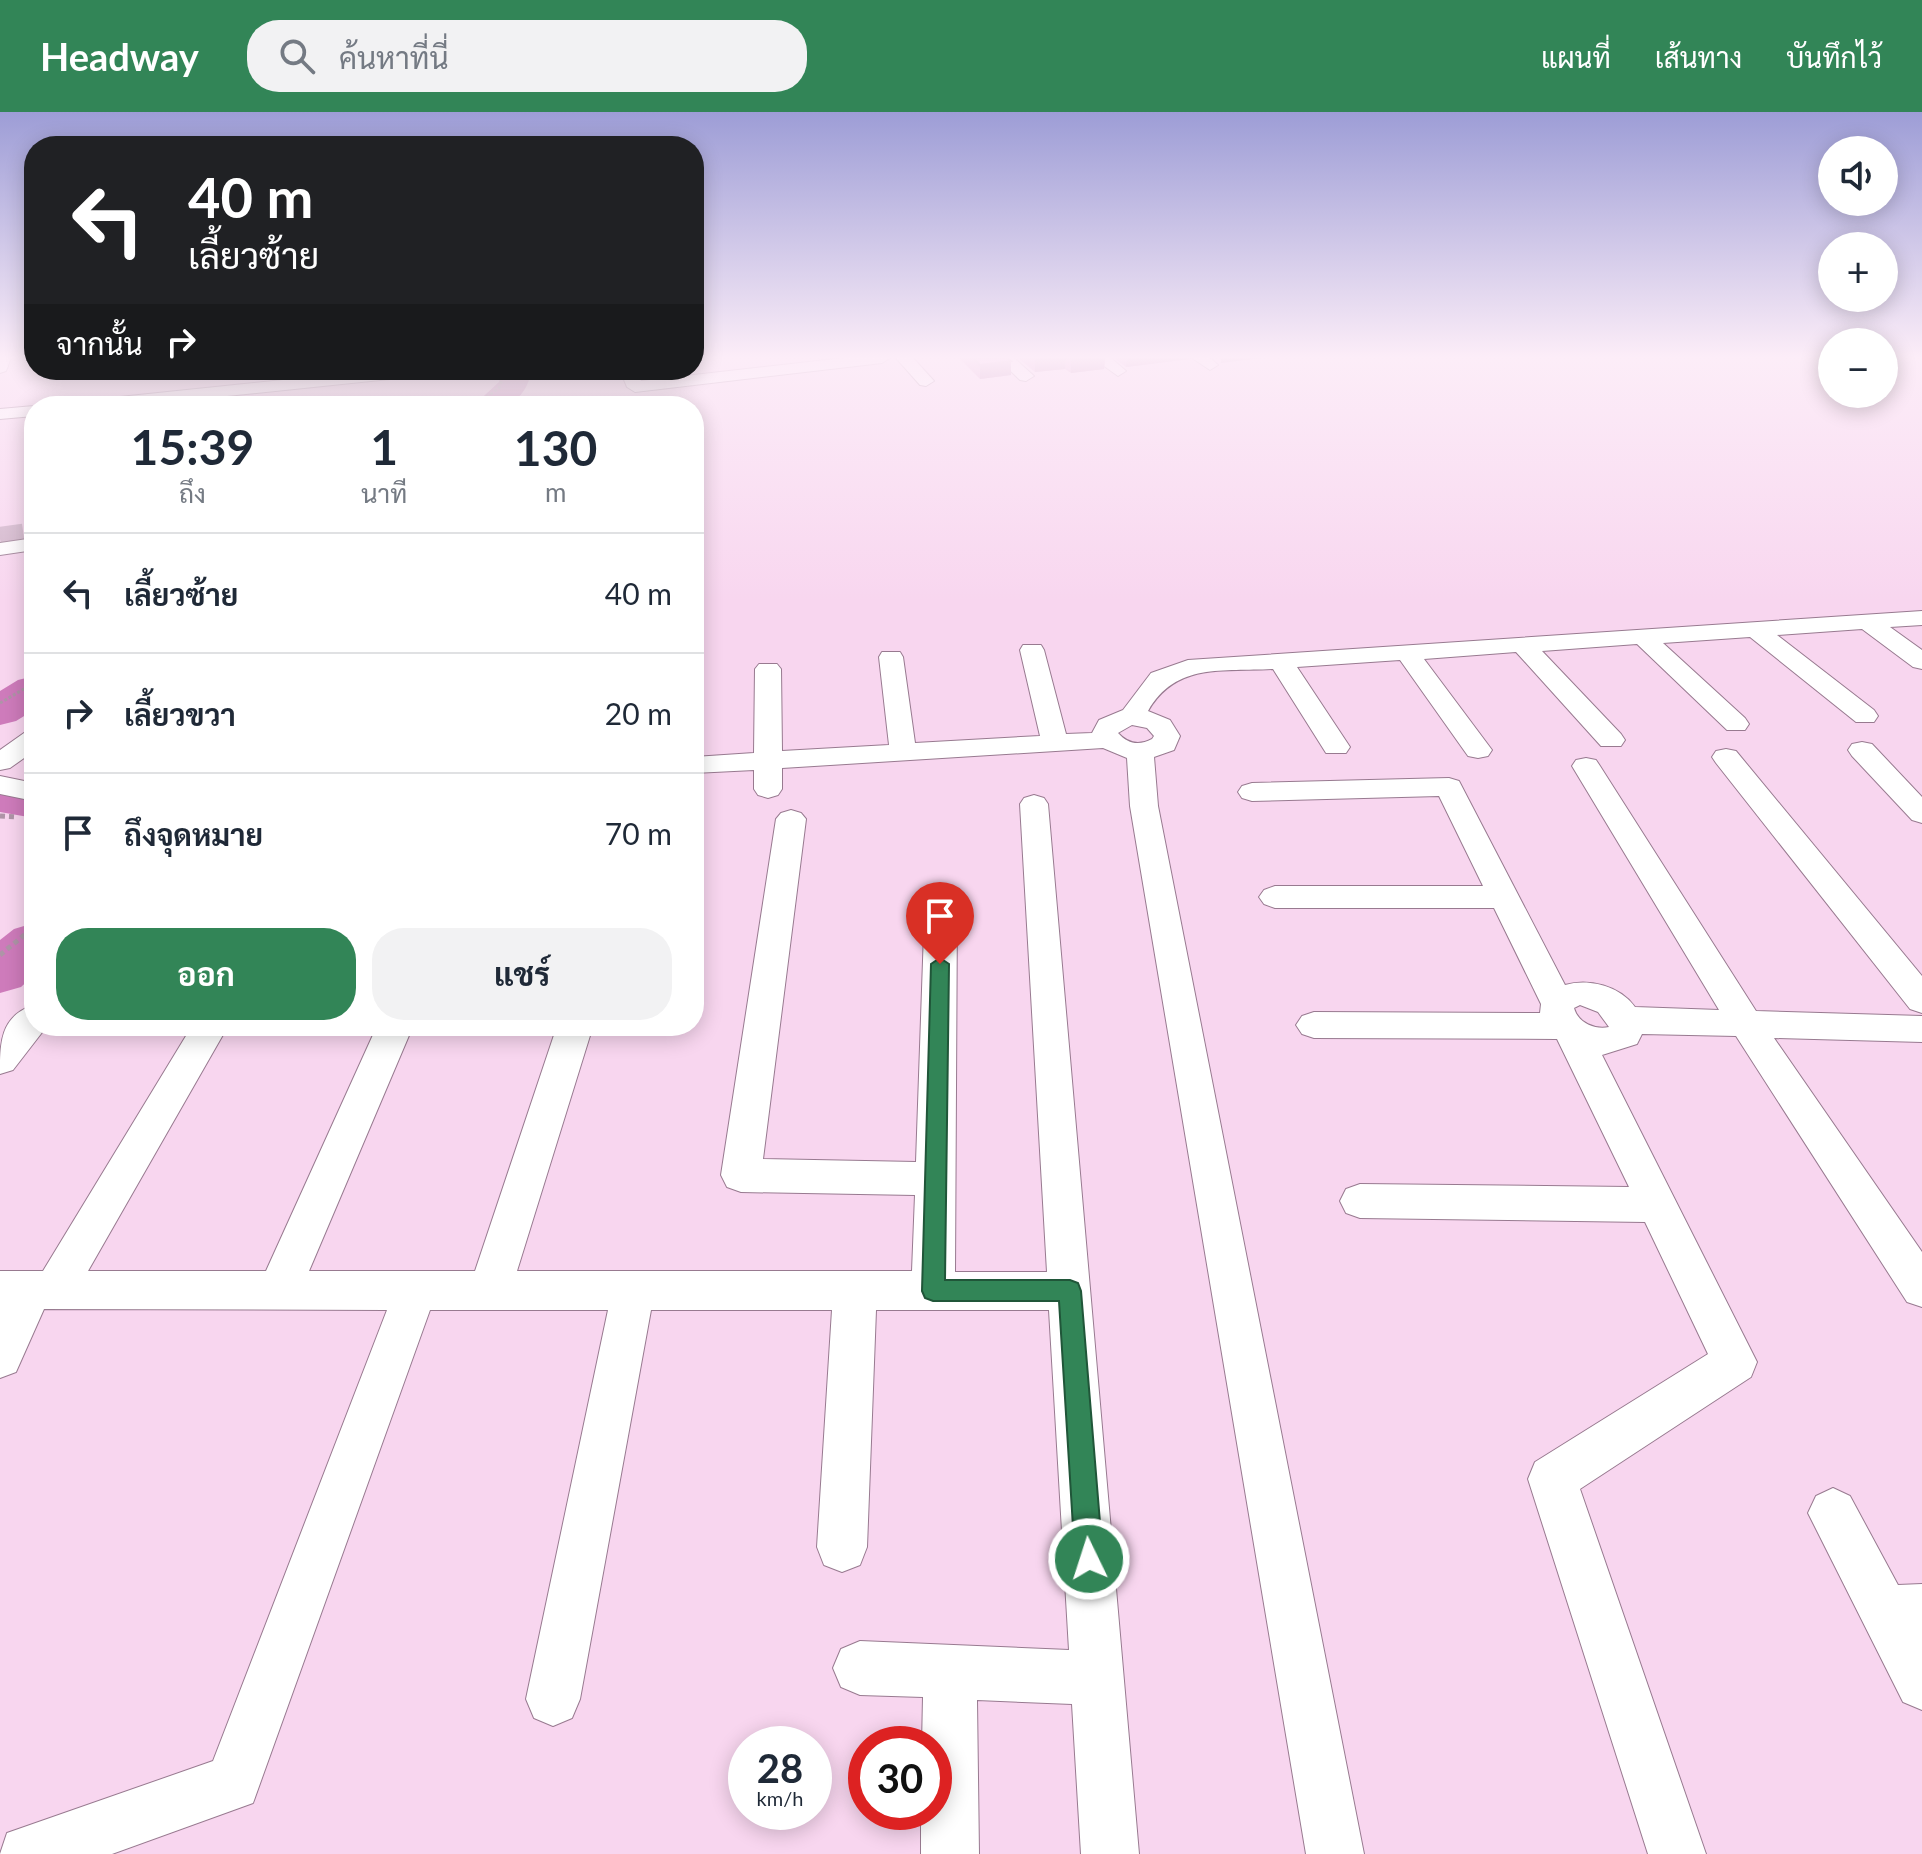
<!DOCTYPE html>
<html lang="th">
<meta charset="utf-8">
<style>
:root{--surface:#fff;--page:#f2f2f3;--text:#1f2937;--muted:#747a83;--line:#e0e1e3;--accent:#328557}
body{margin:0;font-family:Lato,Sarabun,sans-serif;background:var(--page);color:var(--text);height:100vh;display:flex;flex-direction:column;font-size:30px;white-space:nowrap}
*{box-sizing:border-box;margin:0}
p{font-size:26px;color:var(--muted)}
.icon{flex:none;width:44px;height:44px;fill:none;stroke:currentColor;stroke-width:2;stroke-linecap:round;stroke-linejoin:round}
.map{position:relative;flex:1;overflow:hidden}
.side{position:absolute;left:24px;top:284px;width:680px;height:640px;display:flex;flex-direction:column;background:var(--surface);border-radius:32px;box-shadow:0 4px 20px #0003}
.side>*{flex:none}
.banner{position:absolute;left:24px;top:24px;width:680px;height:244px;border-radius:32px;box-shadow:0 4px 20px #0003;background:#202124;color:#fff;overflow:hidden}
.controls{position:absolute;left:1818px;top:24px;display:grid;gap:16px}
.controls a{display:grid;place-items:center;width:80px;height:80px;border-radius:50%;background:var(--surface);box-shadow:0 4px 20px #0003;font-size:40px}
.speed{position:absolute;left:728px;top:1614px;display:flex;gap:16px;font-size:40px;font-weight:700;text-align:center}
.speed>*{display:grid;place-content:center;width:104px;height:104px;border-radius:50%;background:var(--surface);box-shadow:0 4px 20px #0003;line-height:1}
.speed small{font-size:20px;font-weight:400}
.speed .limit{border:12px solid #d22;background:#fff;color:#111}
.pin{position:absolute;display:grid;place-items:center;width:68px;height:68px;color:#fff;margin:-82px -34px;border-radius:50% 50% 50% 0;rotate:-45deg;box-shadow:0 0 8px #0007}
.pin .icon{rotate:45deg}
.me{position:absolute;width:88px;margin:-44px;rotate:356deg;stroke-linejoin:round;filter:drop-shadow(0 0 6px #0008)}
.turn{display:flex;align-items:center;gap:28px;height:168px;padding:0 32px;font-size:36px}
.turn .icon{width:104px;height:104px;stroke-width:2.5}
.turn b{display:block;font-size:56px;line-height:68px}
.then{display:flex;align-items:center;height:76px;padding:0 32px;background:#0003;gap:16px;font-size:30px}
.eta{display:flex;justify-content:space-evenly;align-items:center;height:136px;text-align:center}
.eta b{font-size:48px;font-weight:700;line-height:56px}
.button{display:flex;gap:16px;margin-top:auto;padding:16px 32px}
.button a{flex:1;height:92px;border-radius:32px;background:var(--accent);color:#fff;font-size:32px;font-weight:700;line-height:92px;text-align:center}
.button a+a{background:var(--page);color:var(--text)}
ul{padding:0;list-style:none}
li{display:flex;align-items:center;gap:24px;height:120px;padding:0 32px;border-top:2px solid var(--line)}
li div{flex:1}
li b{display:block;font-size:30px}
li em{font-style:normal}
header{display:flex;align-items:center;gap:48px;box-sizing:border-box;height:112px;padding:0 40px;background:var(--accent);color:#fff}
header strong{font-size:38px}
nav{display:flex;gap:44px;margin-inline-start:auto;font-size:28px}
.search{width:560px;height:72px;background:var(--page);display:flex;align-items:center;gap:20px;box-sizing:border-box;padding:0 28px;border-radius:32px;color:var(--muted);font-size:30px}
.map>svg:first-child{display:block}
</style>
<header>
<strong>Headway</strong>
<div class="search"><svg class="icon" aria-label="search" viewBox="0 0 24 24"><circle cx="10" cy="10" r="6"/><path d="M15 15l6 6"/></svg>ค้นหาที่นี่</div>
<nav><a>แผนที่</a><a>เส้นทาง</a><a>บันทึกไว้</a></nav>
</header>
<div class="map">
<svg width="1922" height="1742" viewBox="0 0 1922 1742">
<rect width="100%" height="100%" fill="#f8d6ef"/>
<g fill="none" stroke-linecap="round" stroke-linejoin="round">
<!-- river -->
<path fill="#ce7bbb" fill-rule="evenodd" d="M502 258H532C523 295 505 294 473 294L499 270Z
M34 564V598L16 609 0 613V579L18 568Z
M0 670 34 674V706L0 700Z
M34 811V863L21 875 0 881V828L14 817Z"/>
<!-- minor-tunnel -->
<path stroke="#ceb1c7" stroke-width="24" stroke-dasharray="24 12" stroke-linecap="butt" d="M0 427 34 422"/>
<!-- minor casing -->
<g stroke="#987a90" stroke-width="2">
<path id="minor" d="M0 246H11L6 259 0 261Z
M844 246H890L882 251 635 280 627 275 620 258H636L641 269Z
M896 246H913L934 269 926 274 920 273Z
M997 246H1014L1034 264 1026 269 1020 268Z
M1093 246H1111L1126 259 1118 264Z
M1192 246H1210L1218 253 1210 258Z
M380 258H436L428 263 131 294H72L81 289Z
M34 294V304L0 307V297Z
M34 426V438L0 443V431Z
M1922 499V513L1890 515 1922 538V557L1913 555 1862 517 1777 523 1874 598 1878 604 1874 610H1856L1750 525 1663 531 1745 606 1749 612 1745 618H1727L1637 532 1542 539 1621 622 1625 628 1621 634H1601L1516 540 1424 547 1492 638 1488 644 1478 646 1468 644 1400 548 1297 555 1350 635 1346 641H1326L1273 557C1224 560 1176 550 1148 599L1170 608 1180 624 1174 638 1154 645 1158 694 1364 1742H1306L1130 694 1127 646 1103 636 782 656V677L778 683 768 686 758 683 754 677V658L694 661V645L754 641 755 557 759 552H777L781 557 782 639 889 633 879 545 882 540H900L903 545 915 631 1040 624 1020 538 1023 533H1041L1044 538 1066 622 1092 621 1099 608 1123 598 1151 561 1188 548ZM1132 613 1147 616 1154 624 1152 627C1139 634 1128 632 1118 621Z
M34 619V639L10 656 0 658V638L24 621Z
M1862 630 1872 632 1922 685V711L1912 708 1852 644 1848 638 1852 632Z
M1726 637 1736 639 1922 864V901L1910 897 1716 651 1712 645 1716 639Z
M1586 646 1596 648 1600 654 1756 899 1922 904V930L1774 926 1922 1140V1195L1907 1190 1736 924 1642 922 1637 932 1602 943 1757 1250 1751 1265 1580 1377 1706 1742H1648L1528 1367 1535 1350 1708 1242 1645 1110 1360 1106 1346 1101 1340 1089 1346 1077 1360 1072 1629 1075 1557 927 1314 926 1302 922 1296 913 1302 904 1314 900 1540 901 1541 892 1494 796H1275L1264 792 1259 785 1264 778 1275 774H1483L1439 684 1252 689 1242 686 1238 680 1242 674 1252 671 1449 666 1459 669 1565 873C1589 866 1620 874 1635 895L1719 898 1572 654 1576 648ZM1580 893 1598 900 1609 915C1595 918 1578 911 1574 896Z
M0 664 34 671V689L0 682Z
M1034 683 1044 686 1048 692 1139 1742H1081L1072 1592 977 1588 979 1742H921V1700H934V1632H922L923 1585 860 1583 841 1575 833 1556 841 1537 860 1529 1069 1538 1049 1198H876L867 1435 860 1453 842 1460 824 1453 817 1435 832 1198H651L580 1587 572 1606 553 1614 534 1606 526 1587 608 1198H430L253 1691 112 1742H0L7 1721 213 1649 387 1198 44 1197 16 1260 0 1266V1159H43L192 914H228L88 1159H266L377 914H413L309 1159H475L557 914H593L517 1159H912L915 1083 741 1080 727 1075 721 1063 776 707 781 701 791 698 801 701 806 707 763 1047 916 1050 925 791 930 783 941 780 952 783 957 791 955 1160H1047L1020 692 1024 686Z
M34 893V914H47L13 958 0 962C0 931 0 904 34 893Z
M1833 1376 1850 1384 1898 1473 1922 1472V1598L1903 1590 1808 1401 1816 1384Z"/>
</g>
<!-- path-far1 -->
<path stroke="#ae94a7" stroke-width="3" stroke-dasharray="3 2" stroke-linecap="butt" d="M474 294 499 276 506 258
M0 591 34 571"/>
<!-- path -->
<path stroke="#ae94a7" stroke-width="5" stroke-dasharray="5 4" stroke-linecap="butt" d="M0 704 17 705
M0 843 34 815"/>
<!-- minor -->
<use href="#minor" fill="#fff" fill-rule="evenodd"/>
</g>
<!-- wall -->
<path fill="#ce84bc" d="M959 246H1007L1011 249V263L980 267Z
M1018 246H1105L1104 257 1071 261 1065 257 1035 260Z
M1114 246H1191L1190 247 1126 255Z"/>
<!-- shaded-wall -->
<path fill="#a76c99" d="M1043 246H1066L1065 257 1035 260V247Z
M1088 246H1105L1104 257 1071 261V248Z
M1127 246H1191L1190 247 1126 255Z
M1221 246H1261L1221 251Z
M1011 249V263L980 267V253Z"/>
<!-- building -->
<path fill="#ef9adb" stroke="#a76c99" stroke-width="2" d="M973 246H1007L1011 249 980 253Z"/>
<!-- sky -->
<linearGradient id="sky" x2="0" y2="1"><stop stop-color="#9d9dd6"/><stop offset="0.5" stop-color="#fcedf8"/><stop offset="1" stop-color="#fcedf8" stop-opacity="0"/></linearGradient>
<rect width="1922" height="490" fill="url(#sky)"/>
<!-- route -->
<path fill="#328557" stroke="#205639" stroke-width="2" d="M940 846 949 852 945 1168H1070L1078 1171 1081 1179 1103 1447 1099 1457 1089 1461 1079 1457 1075 1447 1059 1189H933L925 1186 922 1179 931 852Z"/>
</svg>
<div class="controls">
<a><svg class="icon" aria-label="sound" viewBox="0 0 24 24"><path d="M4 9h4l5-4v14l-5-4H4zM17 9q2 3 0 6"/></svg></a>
<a>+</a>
<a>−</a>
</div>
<div class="speed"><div>28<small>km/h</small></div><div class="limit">30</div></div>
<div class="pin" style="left:940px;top:852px;background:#d93025"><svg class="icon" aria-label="arrive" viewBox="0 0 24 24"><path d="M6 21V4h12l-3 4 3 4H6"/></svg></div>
<svg class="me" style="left:1089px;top:1447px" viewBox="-20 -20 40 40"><circle r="17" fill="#328557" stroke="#fff" stroke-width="3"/><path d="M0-11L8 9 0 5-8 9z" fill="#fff"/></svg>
<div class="banner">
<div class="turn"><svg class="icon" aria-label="left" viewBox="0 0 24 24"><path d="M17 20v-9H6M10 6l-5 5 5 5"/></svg><div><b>40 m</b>เลี้ยวซ้าย</div></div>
<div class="then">จากนั้น<svg class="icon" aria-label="right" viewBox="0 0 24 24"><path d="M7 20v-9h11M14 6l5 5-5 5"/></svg></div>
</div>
<section class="side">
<div class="eta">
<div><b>15:39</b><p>ถึง</p></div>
<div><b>1</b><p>นาที</p></div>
<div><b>130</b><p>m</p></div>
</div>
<ul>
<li><svg class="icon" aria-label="left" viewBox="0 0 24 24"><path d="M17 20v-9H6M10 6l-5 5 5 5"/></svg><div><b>เลี้ยวซ้าย</b></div><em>40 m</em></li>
<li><svg class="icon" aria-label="right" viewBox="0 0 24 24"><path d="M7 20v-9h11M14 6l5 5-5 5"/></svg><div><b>เลี้ยวขวา</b></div><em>20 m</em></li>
<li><svg class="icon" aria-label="arrive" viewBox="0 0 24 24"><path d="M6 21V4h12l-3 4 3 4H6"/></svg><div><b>ถึงจุดหมาย</b></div><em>70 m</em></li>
</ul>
<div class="button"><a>ออก</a><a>แชร์</a></div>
</section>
</div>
